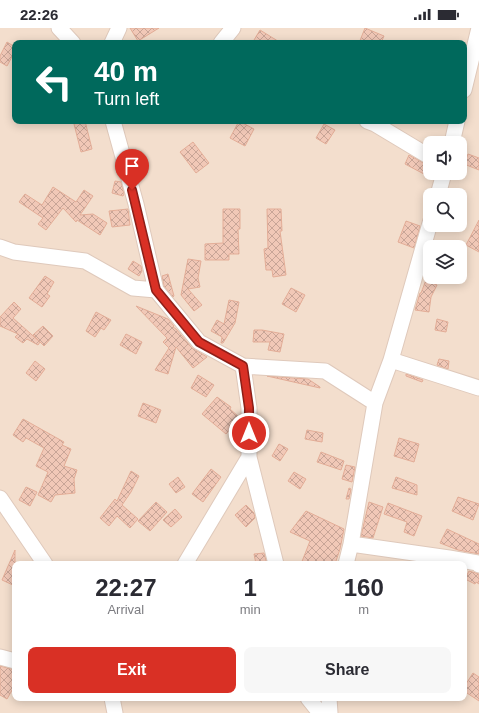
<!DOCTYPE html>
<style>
:root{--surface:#fff;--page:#f7f7f7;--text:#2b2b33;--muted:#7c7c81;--accent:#d93025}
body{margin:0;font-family:Arial,sans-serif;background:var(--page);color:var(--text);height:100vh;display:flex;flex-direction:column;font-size:15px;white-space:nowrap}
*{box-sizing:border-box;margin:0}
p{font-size:13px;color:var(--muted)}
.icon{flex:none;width:22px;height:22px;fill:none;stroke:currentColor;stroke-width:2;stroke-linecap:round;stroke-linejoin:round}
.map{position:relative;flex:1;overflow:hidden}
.sheet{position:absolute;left:12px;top:533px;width:455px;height:140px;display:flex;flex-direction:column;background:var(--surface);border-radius:8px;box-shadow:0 2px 10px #0003}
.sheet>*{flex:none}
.hud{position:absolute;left:12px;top:12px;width:455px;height:84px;border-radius:8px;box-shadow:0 2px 10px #0003;background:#00695c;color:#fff;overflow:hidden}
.fabs{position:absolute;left:423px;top:108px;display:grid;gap:8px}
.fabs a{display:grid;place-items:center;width:44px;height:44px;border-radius:8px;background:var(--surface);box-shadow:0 2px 10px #0003;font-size:20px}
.pin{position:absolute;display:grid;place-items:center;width:34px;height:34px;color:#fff;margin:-41px -17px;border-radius:50% 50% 50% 0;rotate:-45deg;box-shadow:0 0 4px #0007}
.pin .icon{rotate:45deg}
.me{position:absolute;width:44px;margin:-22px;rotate:0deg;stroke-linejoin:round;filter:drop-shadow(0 0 3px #0008)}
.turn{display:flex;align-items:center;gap:14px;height:84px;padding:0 16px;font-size:18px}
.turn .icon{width:52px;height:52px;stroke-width:2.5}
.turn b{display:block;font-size:28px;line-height:34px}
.eta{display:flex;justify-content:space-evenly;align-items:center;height:68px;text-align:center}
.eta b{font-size:24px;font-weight:600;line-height:28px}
.button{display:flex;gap:8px;margin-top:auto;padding:8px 16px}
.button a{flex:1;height:46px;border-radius:8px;background:var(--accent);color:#fff;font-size:16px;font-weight:600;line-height:46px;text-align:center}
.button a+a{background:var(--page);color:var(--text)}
.status{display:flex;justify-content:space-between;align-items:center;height:28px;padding:0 20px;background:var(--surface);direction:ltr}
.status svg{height:11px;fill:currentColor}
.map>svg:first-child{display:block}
</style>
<div class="status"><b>22:26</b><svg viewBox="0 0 49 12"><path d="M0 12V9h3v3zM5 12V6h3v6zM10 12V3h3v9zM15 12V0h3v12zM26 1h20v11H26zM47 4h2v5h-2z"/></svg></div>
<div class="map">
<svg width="479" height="685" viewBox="0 0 479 685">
<defs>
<pattern id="building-cross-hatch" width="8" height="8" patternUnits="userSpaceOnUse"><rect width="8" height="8" fill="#f1c8b7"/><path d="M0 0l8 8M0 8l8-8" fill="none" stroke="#c8a597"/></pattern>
</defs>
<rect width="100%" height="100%" fill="#fceddf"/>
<!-- residential -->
<path fill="#f3decd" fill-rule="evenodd" d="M0 0H479V685H0ZM15 15H464V93H15ZM430 115H460V145H430ZM430 167H460V197H430ZM430 219H460V249H430ZM15 536H464V670H15Z"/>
<!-- building -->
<path fill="url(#building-cross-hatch)" stroke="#e3ad97" d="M130 0H159L138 13Z
M365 0 384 8 381 15H359Z
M260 2 281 15H260L254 12Z
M7 14 15 19V23L7 38 0 34V28Z
M85 93 92 121 81 124 74 96Z
M239 93 254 101 245 118 230 110Z
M324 96 335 102 326 116 316 110Z
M193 114 209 135 196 145 180 124Z
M468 126 479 130V142L464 136Z
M409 127 429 138 424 146 405 136Z
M115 153 121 154 124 166 123 168 112 165Z
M53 159 76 174 84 162 93 168 80 187 93 186 107 195 100 207 77 192 76 194 63 180 46 202 38 196 43 190 19 174 25 166 42 177Z
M128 181 130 197 112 199 109 183Z
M223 181H240V201H238L239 226H229V232H205V216L223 215Z
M267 181H281L282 203H280L286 247 273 249 272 242H266L264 221 268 220Z
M479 192V224L466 217Z
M406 193 420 198 414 220 398 214Z
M188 231 201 233 198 250 200 259 188 261 202 277 194 283 181 267Z
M133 233 141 238 142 243 139 248 128 241Z
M168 246 174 268 173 269 164 258 162 248Z
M45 248 54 254 47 266 50 268 42 279 29 270Z
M426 252 437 257 431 269 429 284 415 282 420 265H421Z
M291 260 305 267 296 284 282 276Z
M229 272 239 274 235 295 223 315H221L222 309 211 303 217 292 224 296Z
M14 274 21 281 13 290 40 314 38 317 27 311 23 315 15 309 18 306 0 298V289Z
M136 278 168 291 174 298 173 299 176 301 192 320 207 329 193 340 176 319 168 346 155 342 169 320 163 314 167 310Z
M96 284 111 292 104 302 101 300 95 309 86 303Z
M437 291 448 294 446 304 435 302Z
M43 298 53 308 44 318 33 307Z
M254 302H262L284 306 280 324 268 322 270 314H253Z
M126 306 142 314 136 326 120 317Z
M439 331 449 333 448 341 437 337Z
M35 333 45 341 36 353 26 345Z
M406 346 423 352 422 354 406 348Z
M198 347 214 357 206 369 191 360Z
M267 348 308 351 320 359V360Z
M217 369 231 379 230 381 240 390 226 406 202 386Z
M143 375 161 382 156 395 138 388Z
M23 391 64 414 62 417 71 421 64 438 77 442 74 451 75 465 55 467 51 474 38 467 48 444 36 438 44 420 26 410 23 414 13 407Z
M307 402 323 405 322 414 305 411Z
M399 410 419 416 414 434 394 428Z
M279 416 288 421 280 433 272 428Z
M321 424 344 433 341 442 317 434Z
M346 437 355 439 352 454 342 451Z
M211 441 221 449 203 474 192 466Z
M131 443 139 448 131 464 122 477 138 491 130 500 117 488 109 498 100 490 115 471 117 473Z
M294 444 306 451 300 461 288 453Z
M178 449 185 459 176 465 169 456Z
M396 449 417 457V467L392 460Z
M26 459 37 464 30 478 19 472Z
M349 460 351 461 349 471H346Z
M458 469 479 476 473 492 452 483Z
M156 474 167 484 150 503 138 493Z
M369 474 383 479 373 510 361 508Z
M388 475 422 488 414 508 404 504 407 494 384 486Z
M246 477 254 485 255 490 246 499 235 487Z
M175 481 182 489 171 499 163 492Z
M306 483 344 501 340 521 335 536H301L310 513 290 504Z
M447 501 479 516V526L458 522 440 515Z
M15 522V558L2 552Z
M264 525 267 536H256L254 526Z
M469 543 479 546V556L476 554 475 556 465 551Z
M0 638 15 642V657L7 671 0 667Z
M473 645 479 649V673L464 663V659Z"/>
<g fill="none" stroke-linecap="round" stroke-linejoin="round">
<!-- minor casing -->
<g stroke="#dfc9bb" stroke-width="17">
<path id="minor" d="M59 0 73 15
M112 15 119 0
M221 15 233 0
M464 62 479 0
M113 93 136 176 156 262
M367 93 375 96 430 129
M452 115 457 93
M438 167 444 145
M0 219 14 224 85 233 133 260 156 262 199 314 243 338 325 343 375 375
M391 332 479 360
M243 338 249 380V429L276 536
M0 470 45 536
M351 516 449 530 478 535 479 537
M185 536 249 429
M346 536 351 516 375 375 391 332 430 195
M0 629 15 633
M112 670 115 685
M308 670 320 685
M329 670 330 685"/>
</g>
<!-- minor -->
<use href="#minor" stroke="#fff" stroke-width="15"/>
</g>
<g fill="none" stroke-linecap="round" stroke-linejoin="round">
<!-- route casing -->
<g stroke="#8d1f18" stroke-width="10">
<path id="route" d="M132 162 156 262 199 314 243 338 249 380V405"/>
</g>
<!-- route -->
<use href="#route" stroke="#d93025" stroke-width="7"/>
</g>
</svg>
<div class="fabs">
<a><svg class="icon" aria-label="sound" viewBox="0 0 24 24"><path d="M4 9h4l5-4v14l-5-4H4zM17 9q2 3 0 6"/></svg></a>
<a><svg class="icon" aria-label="search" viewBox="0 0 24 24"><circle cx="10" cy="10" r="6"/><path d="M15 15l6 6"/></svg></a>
<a><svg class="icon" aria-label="layers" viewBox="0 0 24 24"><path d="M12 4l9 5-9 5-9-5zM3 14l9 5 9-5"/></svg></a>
</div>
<div class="pin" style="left:132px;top:162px;background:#d93025"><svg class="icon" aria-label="arrive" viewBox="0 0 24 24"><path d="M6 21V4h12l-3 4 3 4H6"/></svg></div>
<svg class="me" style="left:249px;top:405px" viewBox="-20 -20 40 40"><circle r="17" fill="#d93025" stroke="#fff" stroke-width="3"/><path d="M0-11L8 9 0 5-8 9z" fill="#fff"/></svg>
<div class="hud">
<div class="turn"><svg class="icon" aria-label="left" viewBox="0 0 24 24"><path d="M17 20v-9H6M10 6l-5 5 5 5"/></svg><div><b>40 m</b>Turn left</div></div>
</div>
<section class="sheet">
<div class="eta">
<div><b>22:27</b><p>Arrival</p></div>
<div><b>1</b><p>min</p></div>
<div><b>160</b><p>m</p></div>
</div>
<div class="button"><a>Exit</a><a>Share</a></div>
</section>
</div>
